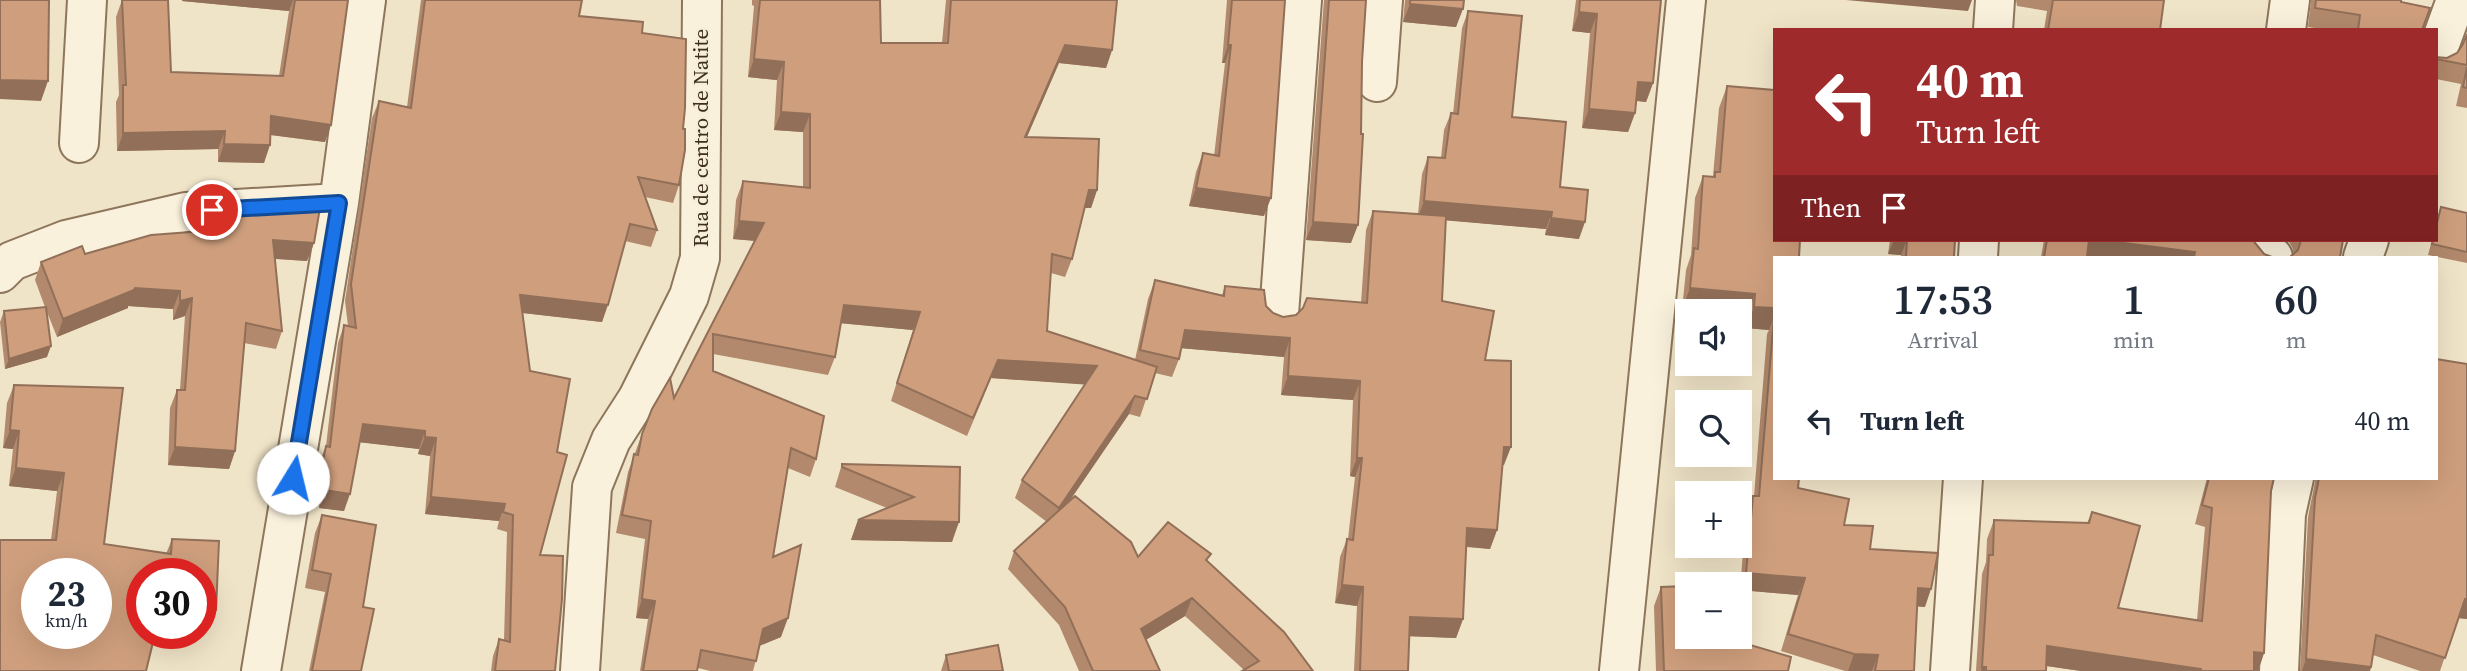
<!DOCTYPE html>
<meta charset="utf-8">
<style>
:root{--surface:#fff;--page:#f2f2f3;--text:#1f2937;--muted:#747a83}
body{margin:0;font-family:"Source Serif 4",serif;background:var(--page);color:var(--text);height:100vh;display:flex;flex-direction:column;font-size:26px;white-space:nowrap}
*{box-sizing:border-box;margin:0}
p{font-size:23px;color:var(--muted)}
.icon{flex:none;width:38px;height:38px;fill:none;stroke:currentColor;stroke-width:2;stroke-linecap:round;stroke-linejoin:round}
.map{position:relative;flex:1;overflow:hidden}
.drawer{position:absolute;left:1773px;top:256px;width:665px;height:224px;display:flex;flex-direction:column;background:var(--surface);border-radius:0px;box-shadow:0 7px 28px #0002}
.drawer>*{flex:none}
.hud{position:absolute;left:1773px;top:28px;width:665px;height:214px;border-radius:0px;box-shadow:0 7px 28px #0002;background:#9e2a2b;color:#fff;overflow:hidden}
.fabs{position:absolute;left:1675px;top:299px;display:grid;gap:14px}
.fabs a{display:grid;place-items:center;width:77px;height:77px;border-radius:0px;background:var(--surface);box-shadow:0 7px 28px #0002;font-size:35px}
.speed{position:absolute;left:21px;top:558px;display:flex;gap:14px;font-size:35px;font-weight:700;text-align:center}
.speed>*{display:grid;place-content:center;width:91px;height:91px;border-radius:50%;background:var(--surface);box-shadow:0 7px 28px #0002;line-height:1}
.speed small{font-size:18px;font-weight:400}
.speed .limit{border:10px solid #d22;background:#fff;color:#111}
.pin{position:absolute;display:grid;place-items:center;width:60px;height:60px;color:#fff;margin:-30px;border:4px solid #fff;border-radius:50%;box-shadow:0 2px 7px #0007}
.me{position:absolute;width:77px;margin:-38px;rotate:9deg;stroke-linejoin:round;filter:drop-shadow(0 0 5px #0008)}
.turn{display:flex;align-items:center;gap:24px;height:147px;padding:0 28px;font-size:32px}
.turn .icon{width:91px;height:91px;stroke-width:2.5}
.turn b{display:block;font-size:49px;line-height:60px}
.then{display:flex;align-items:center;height:66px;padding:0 28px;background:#0003;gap:14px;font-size:26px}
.eta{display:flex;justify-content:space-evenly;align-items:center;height:119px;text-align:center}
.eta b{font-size:42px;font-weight:600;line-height:49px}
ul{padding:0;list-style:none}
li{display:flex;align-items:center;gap:21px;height:91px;padding:0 28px}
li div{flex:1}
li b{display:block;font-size:26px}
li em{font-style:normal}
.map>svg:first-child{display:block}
</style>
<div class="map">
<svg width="2467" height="671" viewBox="0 0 2467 671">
<rect width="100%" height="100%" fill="#f0e4c8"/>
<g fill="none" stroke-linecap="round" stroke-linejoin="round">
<!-- minor casing -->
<g stroke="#8d765c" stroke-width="42">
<path id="minor" d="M1993 30 1995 0
M2286 30 2290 0
M2436 55 2456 0
M1377 82 1383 0
M79 143 87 0
M2263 240 2268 254 2273 257
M1978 257 1979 240
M2363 257 2369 240
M0 273 12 261 66 240 186 212 339 203
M1279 314 1302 0
M261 671 339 203 366 0
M580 671 592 487 611 440 638 398 689 296 700 258 702 0
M1619 671 1686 0
M1950 671 1963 478
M2279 671 2286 514 2294 478"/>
</g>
<!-- minor -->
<use href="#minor" stroke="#faf1dc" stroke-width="38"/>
</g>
<!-- wall -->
<path fill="#b2896c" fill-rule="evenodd" d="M122 0 171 72 279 76 289 11 182 1V0H348L325 142 270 135 264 163 218 162V149L117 151 116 102 119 95 116 17Z
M421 0H582L579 16 642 33 683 129 679 185 673 203 645 197 657 230 651 247 625 241 602 322 523 313 530 371 557 452 540 555 555 671H491L493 656 499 639 504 640 507 532 497 529 499 521 425 514 430 456 418 454 419 449 360 442 344 511 319 508V505L311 504 319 463 326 446 338 343 344 325 348 326 345 301 372 118 379 101 407 107Z
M752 0H880L881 43H942L946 0H1117L1112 50 1106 68 1059 63 1027 137 1097 190 1091 208H1085L1072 259 1065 277 1051 273 1047 331 1135 360 1148 299 1155 280 1222 295 1225 286 1266 306 1273 313 1283 317 1361 303 1366 230 1373 211 1418 214 1422 174 1428 157 1441 158 1444 130 1451 113 1453 114 1462 28 1468 11 1512 117 1560 187 1579 239 1545 235 1546 229 1446 220 1442 301 1485 360 1504 465H1502L1497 530 1490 549 1466 547 1463 619 1456 638 1409 636 1408 671H1354L1357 606 1335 603 1340 557 1347 539H1348L1355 477 1350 476 1353 400 1281 395 1284 357 1181 348 1179 359 1172 377 1155 373 1140 417 1129 414 1069 502 1138 557 1208 561 1313 671 1244 670 1185 616 1146 640 1160 671H1079L1059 625 1008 569 1014 551 1047 522 1015 498 1022 480 1085 384 991 378 967 436 891 401 913 330 841 323 835 357 828 375 713 354V371L816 459 810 477 788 468 773 557 781 637 760 645 753 671H710L698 668 697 671H640L648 619 636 618 645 539 616 533 628 472 642 434 674 398 755 241 733 239 736 200 743 181 803 187V132L774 130 777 80 748 77 754 6 752 5Z
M1227 0H1285L1264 216 1189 206 1196 172 1203 153 1214 156 1225 63H1222Z
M1324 0H1366L1351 243 1306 240Z
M1405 0H1464L1456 27 1403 22Z
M1576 0H1661L1653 83 1646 102 1636 101 1635 113 1628 132 1582 128 1590 33 1572 31Z
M2016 0H2164L2160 30H2044L2047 11 2017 6Z
M2311 0H2401V2L2422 30H2328L2308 27Z
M2467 34V108L2456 106 2461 84 2436 79V57L2447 58 2457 53 2463 44Z
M1727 86 1774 257 1798 488 1844 525 1870 549 1925 607 1917 606 1914 671H1845L1781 651 1798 595 1740 590 1746 513 1753 496H1754L1767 334 1769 330 1746 328 1747 316 1740 315V312H1698L1682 310 1686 270 1691 255 1695 198 1703 176H1713L1719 108Z
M2441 207 2467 213V263L2428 255 2432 240H2436V221Z
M216 218 314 243 307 261 275 259 282 331 276 349 244 343 235 451 229 469 168 465 170 408 177 390H180L185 316 173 320V309L128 306V308L57 337 47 312V357L5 369 0 322 4 311 45 307 35 280 41 262 212 230Z
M1890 240H1955L1954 257H1901V255L1888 254Z
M2044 240H2253L2255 243 2264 254 2272 257H2041Z
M2288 240H2343L2294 254 2292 247Z
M2467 364V619L2458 618 2440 671H2420L2373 655 2370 671H2300L2308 517 2315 482V478H2436Z
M14 385 123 388 104 544 166 554 172 539 219 541 216 610 210 628 201 627V574H142V634H155L146 671H0V540H51L57 491 9 486 13 449 3 448 7 403ZM37 574H96V634H37Z
M842 464 960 467 952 542 851 540 858 520 887 508 835 487Z
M2207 478H2274L2271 491 2264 653 2258 671H2081L2046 666V671H1976L1982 574 1986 562 1987 539 1994 520 2087 523 2092 512 2118 608 2197 620 2205 527 2195 524Z
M322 515 363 607 361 671H309L325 592 305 588 315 533Z
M1661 587 1687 637 1788 671H1656L1654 606Z
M946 655 1003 671H941Z"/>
<!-- shaded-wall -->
<path fill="#916f58" d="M183 0H293L289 11 182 1Z
M1846 0H1972L1968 11Z
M1410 4 1463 9 1456 27 1403 22Z
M1579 12 1597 14 1590 33 1572 31Z
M1065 45 1112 50 1106 68 1059 63 1019 155 1025 137Z
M1228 45H1231L1225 63H1222Z
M754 59 784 62 777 80 748 77Z
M0 80 48 81 41 101 0 99Z
M1638 82 1653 83 1646 102 1631 100Z
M1589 109 1635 113 1628 132 1582 128Z
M781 112 810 114 803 132 774 130Z
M271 116 331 125 325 142 264 134Z
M225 131 218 149 117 151 123 133Z
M224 144 270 145 264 163 218 162Z
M1196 188 1271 198 1264 216 1189 206Z
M1089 190H1097L1091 208H1083Z
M1424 201 1552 212 1546 229 1418 218Z
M1551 218 1585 222 1579 239 1545 235Z
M739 221 764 223 758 241 733 239Z
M1313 222 1358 225 1351 243 1306 240Z
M273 240 314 243 307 261 266 258Z
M1894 240H1907L1901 255 1888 254Z
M2089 240H2101L2195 252 2193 257H2083Z
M135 288 180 291 173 309 128 306V308L57 337 63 319Z
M1690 288 1755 294 1747 316 1740 315V312H1698L1682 310Z
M520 295 608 305 602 322 514 312Z
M192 298 185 316 173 320 180 301Z
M844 305 920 312 913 330 838 323Z
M1754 307 1774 308V331V317L1769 330 1746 328Z
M1185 330 1290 338 1284 357 1179 348Z
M51 346 47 357 5 369 9 359Z
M998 360 1097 366 1091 385 991 378 967 436Z
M1288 376 1360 381 1353 400 1281 395Z
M1135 396 1129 414 1052 526 1059 508Z
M363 424 425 431 419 449 357 442Z
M10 430 19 431 13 449 3 448Z
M425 437 436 438 430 456 418 454Z
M175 447 235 451 229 469 168 465Z
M1504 447H1511L1504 465H1497Z
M1357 458H1362L1355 477 1350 476Z
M16 468 64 473 57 491 9 486Z
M325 490 350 494 344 511 319 508Z
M431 497 505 504 499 521 425 514Z
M858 520 959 522 952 542 851 540Z
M1467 528 1497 530 1490 549 1461 546Z
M1746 573 1805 578 1798 595 1740 590Z
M1342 585 1363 587 1357 606 1335 603Z
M1918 588 1931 589 1925 607 1912 606Z
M1192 598 1185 616 1134 647 1141 629Z
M642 599 655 601 648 619 636 618Z
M2465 599H2467V619L2458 618Z
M201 609 216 610 210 628 201 627Z
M1410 617 1463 619 1456 638 1403 636Z
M788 618 781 637 757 647 763 629Z
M2047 646 2201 669 2200 671H2081L2040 665Z
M2254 652 2264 653 2258 671 2248 670Z
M1854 654 1878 655 1872 671H1848Z
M2306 659 2371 667 2370 671H2302Z
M1982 667H1986L1985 671H1981Z"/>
<!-- building -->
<path fill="#cf9f7d" stroke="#916f58" stroke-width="2" fill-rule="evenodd" d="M0 0H49L48 81 0 80Z
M122 0H168L171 72 283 76 295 0H348L331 125 271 116 270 145 224 144 225 131 123 133V85H126Z
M425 0H582L579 16 643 22 642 33 686 39 685 108 683 129H685V150L679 185 638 177 657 230 630 224 608 305 520 295 530 371 570 379 557 452 567 455 540 555 563 556 562 599 555 671H495L499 639 510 642 513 515 503 512 505 504 431 497 436 438 425 437V431L363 424 350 494 325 490V488L318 486 326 446 330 447 344 325 356 328 351 284 379 101 411 108Z
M760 0H880L881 43H948L951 0H1117L1112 50 1065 45 1025 137 1099 139 1097 190H1089L1072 259 1052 254 1047 331 1157 367 1147 399 1135 396 1059 508 1022 480 1097 366 998 360 973 418 897 383 920 312 844 305 835 357 713 334V371L824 416 816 459 791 448 773 557 801 545 788 618 763 629 756 661 701 650 697 671H643L655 601 642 599 651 521 622 515 634 454 638 455 642 434 652 409 670 378 674 398 764 223 739 221 743 181 810 188V114L781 112 784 62 754 59Z
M1232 0H1285L1271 198 1196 188 1203 153 1219 156 1231 45H1228Z
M1329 0H1366L1362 62 1361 134H1363L1358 225 1313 222Z
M1410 0H1464L1463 9 1410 4Z
M1580 0H1661L1653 83 1638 82 1635 113 1589 109 1597 14 1579 12Z
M2053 0H2164L2160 30H2048Z
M2316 0H2401V2L2430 8 2422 30H2358L2360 15 2315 8Z
M1468 11 1522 16 1512 117 1566 122 1560 187 1588 190 1585 222 1551 218 1552 212 1424 201 1428 157 1445 158 1451 113 1458 114Z
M2467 34V65L2436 59V57L2447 58 2457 53 2463 44Z
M2467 67V88L2463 87Z
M1727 86 1774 90V240H1800L1799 257H1774V308L1754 307 1755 294 1690 288 1694 248 1698 249 1703 176 1715 177V172H1720Z
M2441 207 2467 213V252L2432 244 2433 240H2436V227Z
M320 208 314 243 273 240 282 331 246 323 235 451 175 447 177 390H185L192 298 180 301V291L135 288 134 290 63 319 41 262 82 246 85 254 151 235 217 230 216 218Z
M1373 211 1446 216 1442 301 1494 311 1485 360 1511 361V447H1504L1497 530 1467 528 1463 619 1410 617 1408 671H1360L1363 587 1342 585 1347 539 1353 540 1362 458H1357L1360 381 1288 376 1290 338 1185 330 1179 359 1140 350 1155 280 1224 296 1225 286 1264 290 1266 306 1273 313 1283 317 1296 315 1303 308 1307 298 1367 303Z
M1907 240H1955L1954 257H1906Z
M2047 240H2089L2087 257H2044Z
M2101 240H2253L2255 243 2264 254 2272 257H2194L2195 252Z
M2301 240H2343L2340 257H2290L2298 250Z
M46 307 51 346 9 359 4 311Z
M1774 317V478H1799L1798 488 1849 499 1844 525 1873 526 1870 549 1938 553 1931 589 1918 588 1914 671H1875L1878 655 1854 654 1788 634 1805 578 1746 573 1753 496H1759Z
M2436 359 2467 364V599H2465L2445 658 2376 635 2371 667 2306 659 2315 498 2319 478H2436Z
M14 385 123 388 104 544 171 554 172 539 219 541 216 610 201 609V574H142V634H155L146 671H0V540H56L64 473 16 468 19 431 10 430ZM37 574H96V634H37Z
M842 464 960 467 959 522 858 520 914 497 842 467Z
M2209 478H2274L2271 491 2264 653 2254 652V671H2201V669L2047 646 2046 671H1986V667H1982L1989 555H1993L1994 520 2089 523 2092 512 2140 526 2118 608 2202 621 2212 508 2202 505Z
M1075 496 1131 542 1138 557 1168 522 1211 554 1206 560 1284 632 1313 671H1242L1259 661 1192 598 1141 629 1160 671H1093L1065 607 1014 551Z
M322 515 376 525 363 607 374 609 361 671H312L331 574 312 570Z
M1687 586V637H1723L1791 657 1788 671H1664L1661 587Z
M998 645 1003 671H949L946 655Z"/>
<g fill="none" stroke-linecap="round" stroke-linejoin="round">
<!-- route casing -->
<g stroke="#114b97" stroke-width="18">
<path id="route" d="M212 210 339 203 293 478"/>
</g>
<!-- route -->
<use href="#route" stroke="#1a73e8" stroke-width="12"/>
</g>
<g text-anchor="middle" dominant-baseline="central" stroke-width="5" stroke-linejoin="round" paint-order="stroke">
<!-- street labels -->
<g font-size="21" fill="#3d2e20" stroke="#f7eed8">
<text transform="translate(700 138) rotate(-90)">Rua de centro de Natite</text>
</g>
</g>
</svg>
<div class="fabs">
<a><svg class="icon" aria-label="sound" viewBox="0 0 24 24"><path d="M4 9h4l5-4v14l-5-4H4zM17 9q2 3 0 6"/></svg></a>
<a><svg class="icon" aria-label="search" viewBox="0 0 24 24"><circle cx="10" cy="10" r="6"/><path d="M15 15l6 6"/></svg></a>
<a>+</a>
<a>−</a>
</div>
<div class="speed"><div>23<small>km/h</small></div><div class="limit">30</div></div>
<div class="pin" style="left:212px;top:210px;background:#d93025"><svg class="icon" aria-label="arrive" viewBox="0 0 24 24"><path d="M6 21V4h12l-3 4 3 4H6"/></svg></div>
<svg class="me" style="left:293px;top:478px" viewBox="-20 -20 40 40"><circle r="19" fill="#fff"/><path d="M0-13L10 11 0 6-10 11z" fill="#1a73e8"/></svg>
<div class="hud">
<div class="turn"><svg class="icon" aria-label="left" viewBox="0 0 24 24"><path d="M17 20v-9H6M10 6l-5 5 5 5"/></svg><div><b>40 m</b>Turn left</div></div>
<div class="then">Then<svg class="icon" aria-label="arrive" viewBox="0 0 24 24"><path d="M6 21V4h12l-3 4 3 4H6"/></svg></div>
</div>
<section class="drawer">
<div class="eta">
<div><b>17:53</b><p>Arrival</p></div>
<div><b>1</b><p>min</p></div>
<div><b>60</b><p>m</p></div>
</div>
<ul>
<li><svg class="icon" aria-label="left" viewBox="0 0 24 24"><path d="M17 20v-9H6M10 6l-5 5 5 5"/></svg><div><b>Turn left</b></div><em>40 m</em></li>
</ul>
</section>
</div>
